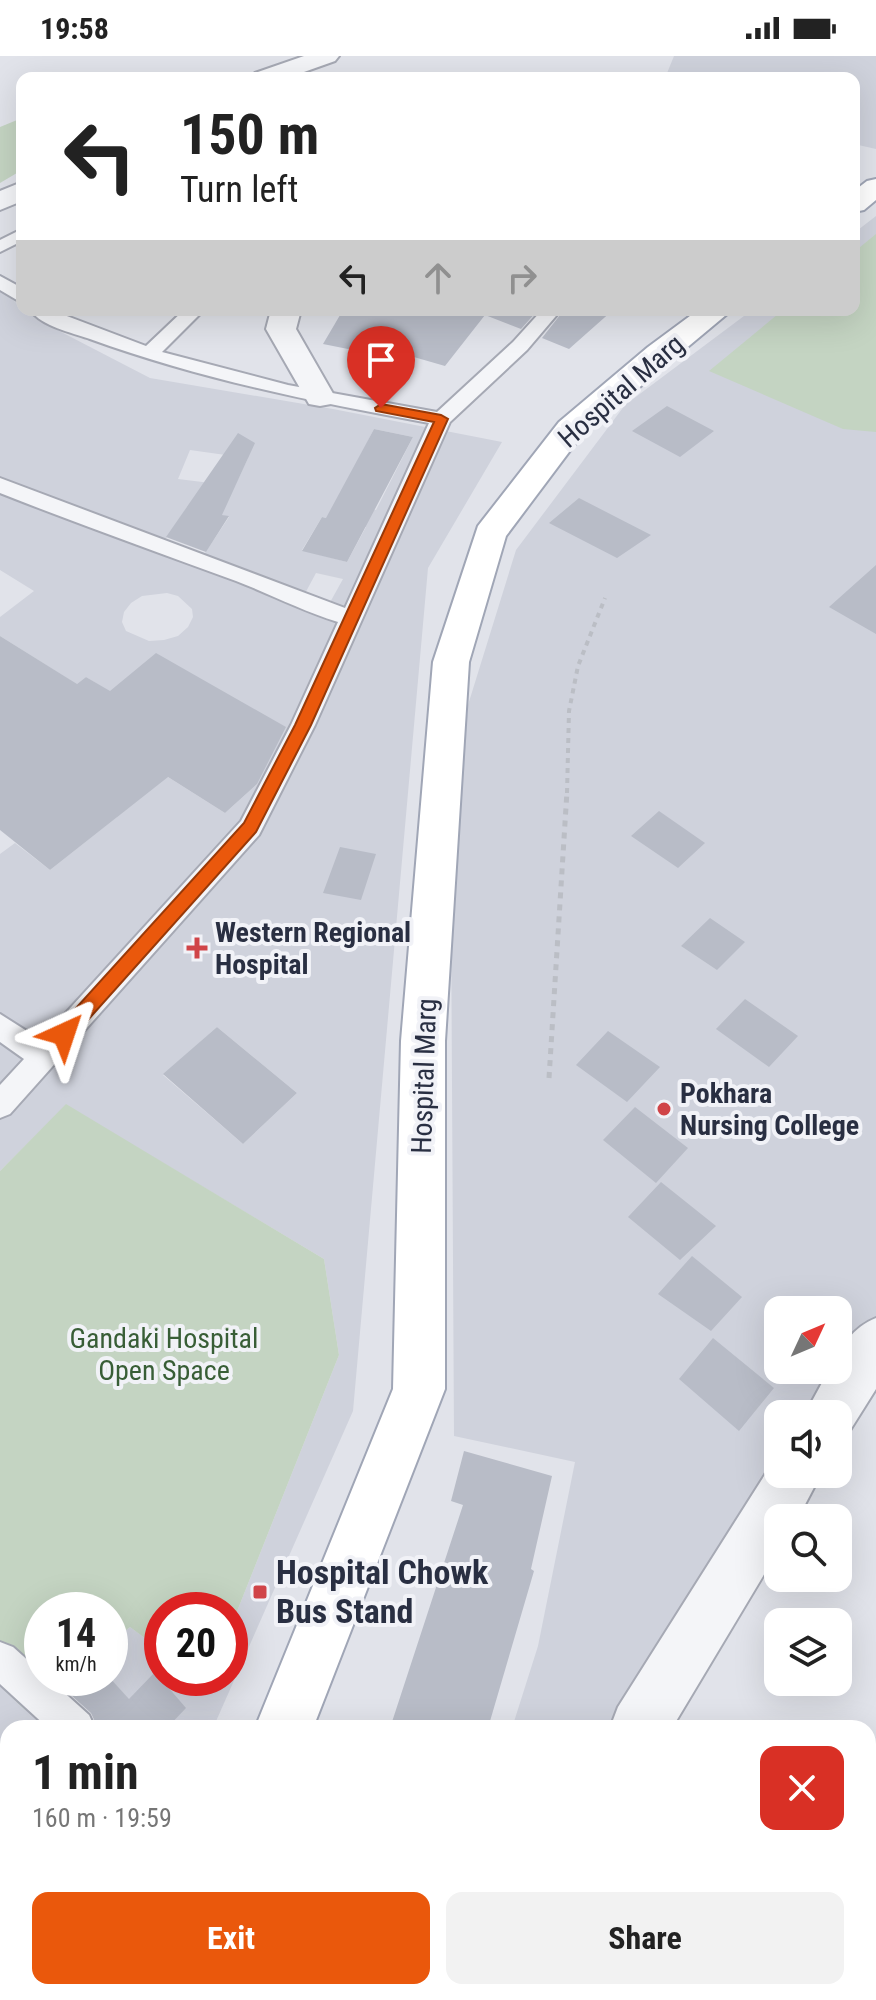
<!DOCTYPE html>
<meta charset="utf-8">
<style>
:root{--surface:#fff;--page:#f2f2f2;--text:#222;--muted:#767676;--accent:#ea580c}
body{margin:0;font-family:"Roboto Condensed",sans-serif;background:var(--page);color:var(--text);height:100vh;display:flex;flex-direction:column;font-size:30px;white-space:nowrap}
*{box-sizing:border-box;margin:0}
p{font-size:26px;color:var(--muted)}
.icon{flex:none;width:44px;height:44px;fill:none;stroke:currentColor;stroke-width:2;stroke-linecap:round;stroke-linejoin:round}
.map{position:relative;flex:1;overflow:hidden}
.panel{position:absolute;left:0px;top:1664px;width:876px;height:280px;display:flex;flex-direction:column;background:var(--surface);border-radius:24px 24px 0 0;box-shadow:0 8px 32px #0002}
.panel>*{flex:none}
.banner{position:absolute;left:16px;top:16px;width:844px;height:244px;border-radius:16px;box-shadow:0 8px 32px #0002;background:#fff;color:var(--text);overflow:hidden}
.needle{width:52px;rotate:46deg}
.controls{position:absolute;left:764px;top:1240px;display:grid;gap:16px}
.controls a{display:grid;place-items:center;width:88px;height:88px;border-radius:16px;background:var(--surface);box-shadow:0 8px 32px #0002;font-size:40px}
.speed{position:absolute;left:24px;top:1536px;display:flex;gap:16px;font-size:40px;font-weight:700;text-align:center}
.speed>*{display:grid;place-content:center;width:104px;height:104px;border-radius:50%;background:var(--surface);box-shadow:0 8px 32px #0002;line-height:1}
.speed small{font-size:20px;font-weight:400}
.speed .limit{border:12px solid #d22;background:#fff;color:#111}
.pin{position:absolute;display:grid;place-items:center;width:68px;height:68px;color:#fff;margin:-82px -34px;border-radius:50% 50% 50% 0;rotate:-45deg;box-shadow:0 0 8px #0007}
.pin .icon{rotate:45deg}
.me{position:absolute;width:88px;margin:-44px;rotate:42deg;stroke-linejoin:round;filter:drop-shadow(0 0 6px #0008)}
.turn{display:flex;align-items:center;gap:28px;height:168px;padding:0 32px;font-size:36px}
.turn .icon{width:104px;height:104px;stroke-width:2.5}
.turn b{display:block;font-size:56px;line-height:68px}
.lanes{display:flex;align-items:center;height:76px;padding:0 32px;background:#0003;justify-content:center;gap:40px;direction:ltr}
.lanes .off{opacity:.35}
.round{display:grid;place-items:center;flex:none;width:84px;height:84px;border-radius:16px;background:var(--page)}
.summary{display:flex;align-items:center;justify-content:space-between;height:136px;padding:0 32px}
h1{font-size:48px;font-weight:700;line-height:60px}
.primary-button{display:flex;gap:16px;margin-top:auto;padding:16px 32px}
.primary-button a{flex:1;height:92px;border-radius:16px;background:var(--accent);color:#fff;font-size:32px;font-weight:700;line-height:92px;text-align:center}
.primary-button a+a{background:var(--page);color:var(--text)}
.status{display:flex;justify-content:space-between;align-items:center;height:56px;padding:0 40px;background:var(--surface);direction:ltr}
.status svg{height:22px;fill:currentColor}
.map>svg:first-child{display:block}
</style>
<div class="status"><b>19:58</b><svg viewBox="0 0 49 12"><path d="M0 12V9h3v3zM5 12V6h3v6zM10 12V3h3v9zM15 12V0h3v12zM26 1h20v11H26zM47 4h2v5h-2z"/></svg></div>
<div class="map">
<svg width="876" height="1944" viewBox="0 0 876 1944">
<rect width="100%" height="100%" fill="#e1e3ea"/>
<!-- built -->
<path fill="#cfd2dc" fill-rule="evenodd" d="M674 0H876V93L854 88V22H665Z
M876 160V1260L813 1358H778V1412L610 1672H512L538 1590 575 1406 454 1380 451 852 468 649 516 494 625 349 752 254H854V177ZM778 1254H838V1314H778Z
M0 234 40 265 150 322 333 353 502 386 428 512 353 1355 213 1672H154L110 1622V1587L130 1571 162 1595V1622H197L207 1629 210 1622H230V1573L339 1299 324 1203 66 1049 0 1115V798L15 787 50 814 117 761 7 679 0 684V655L17 665 70 624 0 580V561L34 535 0 514ZM374 373 413 381 376 454 336 446ZM190 394 247 402H248L235 430 178 423ZM187 451 229 461 205 497 163 487ZM322 461 366 471 347 506 302 494ZM316 517 343 523 328 550 302 543ZM167 537 178 540 192 553 193 561 188 571 178 580 164 584 149 585 126 575 122 566 124 556 131 547 142 540ZM86 621 257 727V728L225 757 52 648ZM217 971 297 1037 243 1088 163 1019Z
M65 1622H88L65 1646 88 1672H8V1812L0 1808V1630L25 1654Z"/>
<!-- green -->
<path fill="#c4d4c2" d="M22 62V114L0 127V71Z
M876 178V376L843 373 709 315 783 254H854V196Z
M66 1048 324 1203 339 1299 230 1573V1554H162V1595L130 1571 110 1587V1554H42V1622H65L25 1654 0 1630V1115Z"/>
<!-- building -->
<path fill="#b8bcc7" d="M343 254H538L521 273 485 259 445 310 393 295 388 301 323 288Z
M564 254H613L569 293 542 282Z
M667 350 714 375 680 401 632 375Z
M374 373 413 381 347 506 302 495 322 461 326 462Z
M238 377 255 387 222 459 229 460 206 496 166 481Z
M579 442 651 479 617 502 549 467Z
M876 509V578L829 551Z
M0 580 77 628 86 621 110 635 156 597 286 671 257 728 225 757 168 721 50 814 0 774Z
M659 755 705 787 678 812 631 780Z
M340 791 376 798 361 844 323 837Z
M710 862 745 886 717 914 681 890Z
M745 943 798 980 769 1011 716 973Z
M217 971 297 1037 243 1088 163 1018Z
M608 975 660 1011 627 1046 576 1009Z
M635 1051 688 1092 656 1127 603 1084Z
M661 1126 716 1170 680 1204 628 1161Z
M692 1200 742 1241 711 1275 658 1238Z
M713 1282 774 1332 739 1375 679 1323Z
M464 1395 552 1420 531 1513 534 1515 488 1672H390L463 1449 451 1445Z
M155 1616 186 1652 167 1672H98L91 1657 71 1639 88 1622H110L129 1643Z"/>
<g fill="none" stroke-linecap="round" stroke-linejoin="round">
<!-- service casing -->
<g stroke="#a6a9b4" stroke-width="4">
<path id="service" d="M22 173V185L0 196V184Z
M0 220 22 232V247L0 234Z
M30 254H51L146 290 184 254H204L162 296 288 329 437 356 513 286 542 254H561L527 294 450 366 315 669 259 779 10 1058 0 1062V1029L24 1003 0 986V958L41 984 241 765 291 669 338 566C302 555 270 538 236 525 157 496 78 468 0 437V422L345 552 429 367C314 346 200 323 90 283 70 276 43 271 30 254Z
M0 1586 13 1591 42 1617V1622H48L89 1659 95 1672H48L0 1628Z"/>
</g>
<!-- minor casing -->
<g stroke="#a6a9b4" stroke-width="4">
<path id="minor" d="M304 0H339L335 5 287 22H252L255 17Z
M22 126V145L0 154V135Z
M271 254H301L296 273 335 341 331 348 320 350 309 348 305 341 266 273Z
M876 1262V1333L849 1376 838 1381V1358H805L829 1314H838C838 1290 854 1271 876 1262Z
M778 1398V1418H821L798 1462H778V1495L672 1672H610L618 1651Z
M419 1936H494L497 1944H422Z"/>
</g>
<!-- primary casing -->
<g stroke="#a0a6b6" stroke-width="4">
<path id="primary" d="M876 123V144L864 154 854 156V135L867 125Z
M698 254H732L581 380 506 480 469 606 445 985V1333L313 1672H255L393 1333 401 985 433 606 478 470 559 366 648 291Z
M148 1936H212L209 1944H145Z"/>
</g>
<!-- path-far1 -->
<path stroke="#bbbec5" stroke-width="4" stroke-dasharray="5 5" stroke-linecap="butt" d="M567 737 569 655 578 610 605 542"/>
<!-- path -->
<path stroke="#bbbec5" stroke-width="5" stroke-dasharray="6 6" stroke-linecap="butt" d="M549 1022 567 735"/>
<!-- service -->
<use href="#service" fill="#f4f5f8" fill-rule="evenodd"/>
<!-- minor -->
<use href="#minor" fill="#f4f5f8" fill-rule="evenodd"/>
<!-- primary -->
<use href="#primary" fill="#fff" fill-rule="evenodd"/>
</g>
<!-- route -->
<path fill="#ea580c" stroke="#983908" stroke-width="2" d="M381 348 441 359 448 363 311 669 256 776 70 984H57L55 978 57 973 244 767 295 669 434 366 376 355 375 352Z"/>
<!-- markers -->
<g fill="#d04448" stroke="#f1f2f7" stroke-width="3">
<path d="M193 880h8v8h8v8h-8v8h-8v-8h-8v-8h8z"/>
<circle cx="664" cy="1053" r="8"/>
<rect x="252" y="1528" width="16" height="16" rx="4"/>
</g>
<g text-anchor="middle" dominant-baseline="central" stroke-width="8" stroke-linejoin="round" paint-order="stroke">
<!-- street labels -->
<g font-size="28" fill="#292f42" stroke="#f1f2f7">
<text transform="translate(621 335) rotate(-41)">Hospital Marg</text>
<text transform="translate(424 1020) rotate(-88)">Hospital Marg</text>
</g>
<!-- poi labels -->
<g font-size="28" font-weight="bold" fill="#292f42" stroke="#f1f2f7" text-anchor="start">
<text x="215" y="876">Western Regional<tspan x="215" dy="32">Hospital</tspan></text>
<text x="680" y="1037">Pokhara<tspan x="680" dy="32">Nursing College</tspan></text>
</g>
<!-- park labels -->
<g font-size="28" fill="#385e36" stroke="#f1f2f7">
<text x="164" y="1282">Gandaki Hospital<tspan x="164" dy="32">Open Space</tspan></text>
</g>
<!-- near-poi labels -->
<g font-size="34" font-weight="bold" fill="#292f42" stroke="#f1f2f7" text-anchor="start">
<text x="276" y="1516">Hospital Chowk<tspan x="276" dy="39">Bus Stand</tspan></text>
</g>
</g>
</svg>
<div class="controls">
<a><svg class="needle" viewBox="-14 -14 28 28"><path d="M0-13l5 13h-10z" fill="#e53935"/><path d="M0 13l5-13h-10z" fill="#767676"/></svg></a>
<a><svg class="icon" aria-label="sound" viewBox="0 0 24 24"><path d="M4 9h4l5-4v14l-5-4H4zM17 9q2 3 0 6"/></svg></a>
<a><svg class="icon" aria-label="search" viewBox="0 0 24 24"><circle cx="10" cy="10" r="6"/><path d="M15 15l6 6"/></svg></a>
<a><svg class="icon" aria-label="layers" viewBox="0 0 24 24"><path d="M12 4l9 5-9 5-9-5zM3 14l9 5 9-5"/></svg></a>
</div>
<div class="speed"><div>14<small>km/h</small></div><div class="limit">20</div></div>
<div class="pin" style="left:381px;top:352px;background:#d93025"><svg class="icon" aria-label="arrive" viewBox="0 0 24 24"><path d="M6 21V4h12l-3 4 3 4H6"/></svg></div>
<svg class="me" style="left:64px;top:978px" viewBox="-20 -20 40 40"><path d="M0-17L14 15 0 8-14 15z" fill="#ea580c" stroke="#fff" stroke-width="4"/></svg>
<div class="banner">
<div class="turn"><svg class="icon" aria-label="left" viewBox="0 0 24 24"><path d="M17 20v-9H6M10 6l-5 5 5 5"/></svg><div><b>150 m</b>Turn left</div></div>
<div class="lanes"><svg class="icon" aria-label="left" viewBox="0 0 24 24"><path d="M17 20v-9H6M10 6l-5 5 5 5"/></svg><svg class="icon off" aria-label="ahead" viewBox="0 0 24 24"><path d="M12 20V5M6 11l6-6 6 6"/></svg><svg class="icon off" aria-label="right" viewBox="0 0 24 24"><path d="M7 20v-9h11M14 6l5 5-5 5"/></svg></div>
</div>
<section class="panel">
<div class="summary"><div><h1>1 min</h1><p>160 m · 19:59</p></div><a class="round" style="background:#d93025;color:#fff"><svg class="icon" aria-label="close" viewBox="0 0 24 24"><path d="M6 6l12 12M18 6L6 18"/></svg></a></div>
<div class="primary-button"><a>Exit</a><a>Share</a></div>
</section>
</div>
